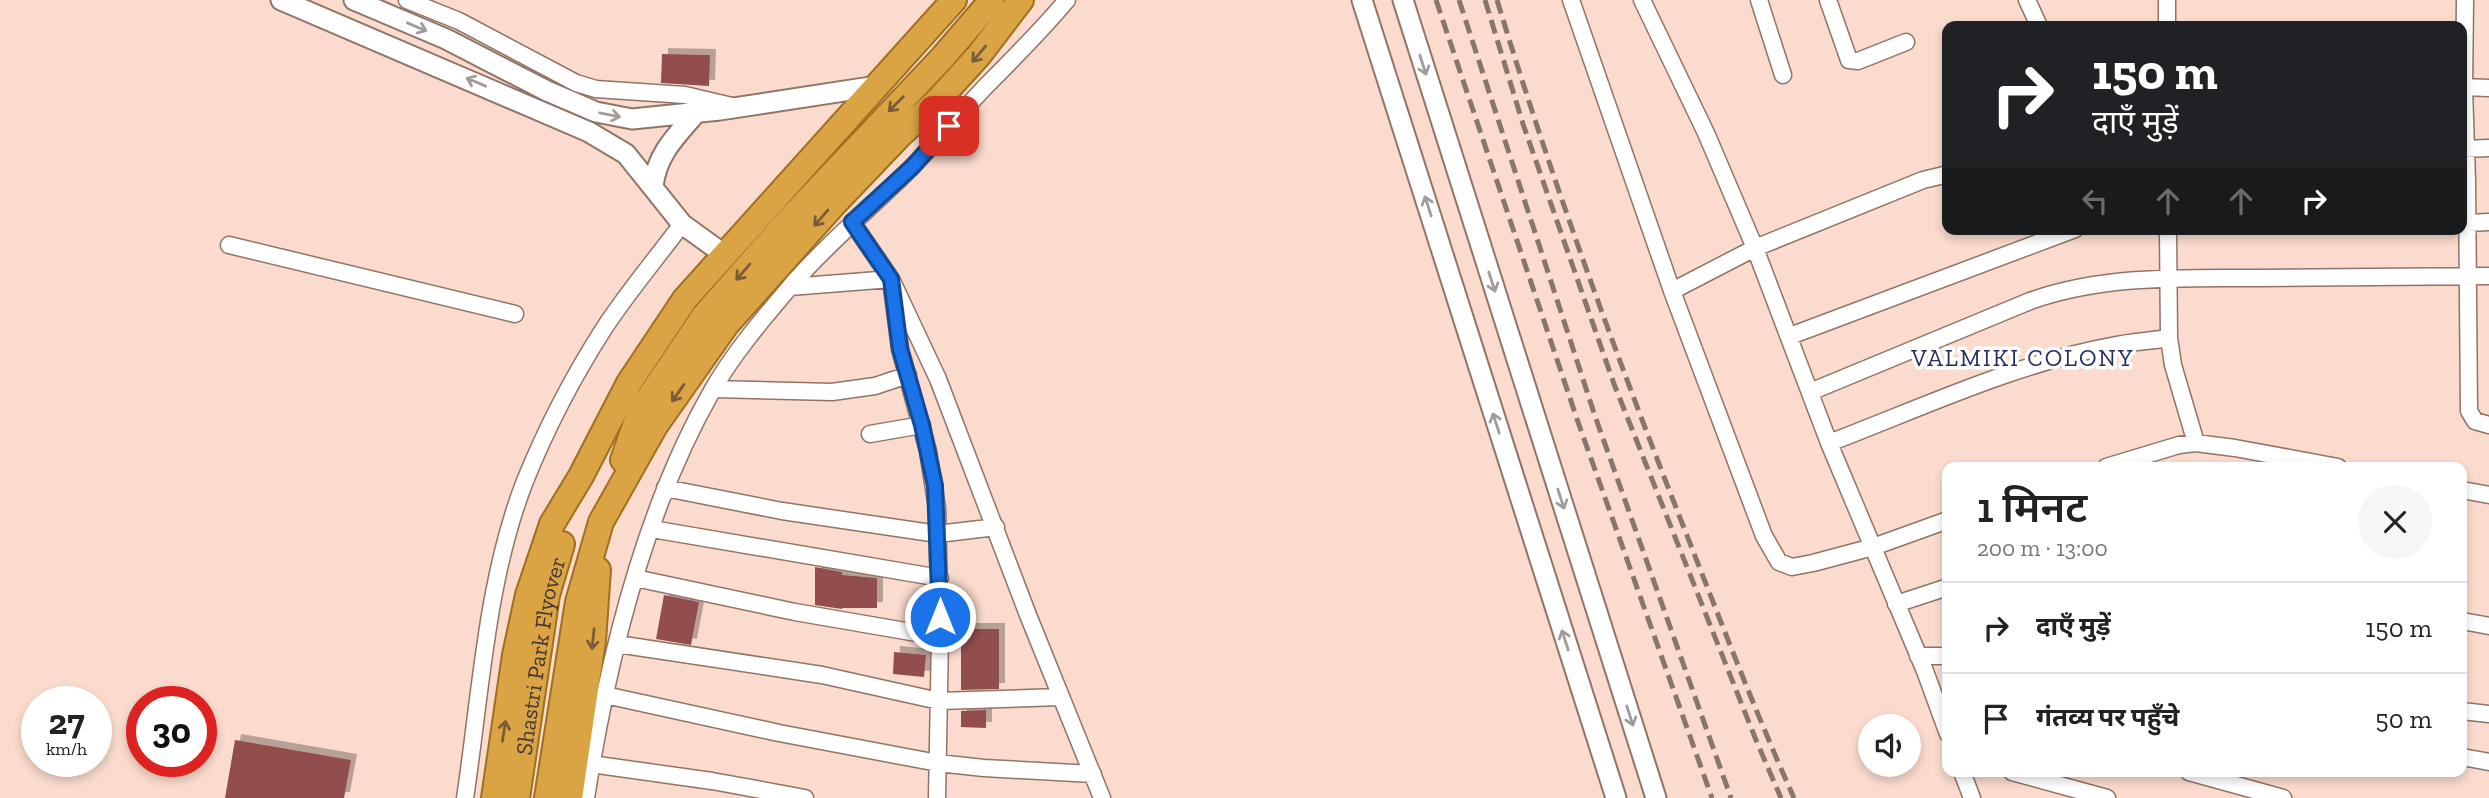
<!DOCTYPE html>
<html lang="hi">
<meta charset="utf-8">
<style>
:root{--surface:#fff;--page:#f6f6f6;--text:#222;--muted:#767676;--line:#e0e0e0}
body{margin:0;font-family:"Zilla Slab","Noto Sans Devanagari",serif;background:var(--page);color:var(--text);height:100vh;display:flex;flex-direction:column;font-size:26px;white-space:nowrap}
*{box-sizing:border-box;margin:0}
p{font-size:23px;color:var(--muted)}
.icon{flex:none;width:38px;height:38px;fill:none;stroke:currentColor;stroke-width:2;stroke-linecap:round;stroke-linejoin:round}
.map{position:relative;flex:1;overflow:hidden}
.panel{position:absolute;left:1942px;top:462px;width:525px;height:315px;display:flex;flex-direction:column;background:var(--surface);border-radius:14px;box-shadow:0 4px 10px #0003}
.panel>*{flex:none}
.guide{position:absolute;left:1942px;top:21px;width:525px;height:214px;border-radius:14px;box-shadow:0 4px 10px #0003;background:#202124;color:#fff;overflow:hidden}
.buttons{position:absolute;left:1858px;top:714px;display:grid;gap:14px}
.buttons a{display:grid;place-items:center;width:63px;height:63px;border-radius:50%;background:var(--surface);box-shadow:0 4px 10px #0003;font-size:35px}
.speed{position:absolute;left:21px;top:686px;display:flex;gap:14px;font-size:35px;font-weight:700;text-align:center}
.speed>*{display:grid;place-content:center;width:91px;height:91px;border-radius:50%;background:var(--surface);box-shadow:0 4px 10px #0003;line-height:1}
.speed small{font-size:18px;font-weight:400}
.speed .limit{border:10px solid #d22;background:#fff;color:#111}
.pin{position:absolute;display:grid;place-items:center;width:60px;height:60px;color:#fff;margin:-30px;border-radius:14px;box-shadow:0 4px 10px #0006}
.me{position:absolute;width:77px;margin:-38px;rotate:0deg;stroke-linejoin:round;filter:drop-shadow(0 0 5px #0008)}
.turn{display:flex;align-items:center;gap:24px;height:147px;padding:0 35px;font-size:32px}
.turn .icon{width:91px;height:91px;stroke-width:2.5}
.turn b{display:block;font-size:49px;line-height:60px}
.lanes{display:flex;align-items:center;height:66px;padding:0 35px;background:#0003;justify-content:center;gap:35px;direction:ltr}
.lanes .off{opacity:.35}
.round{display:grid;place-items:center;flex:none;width:74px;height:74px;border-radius:37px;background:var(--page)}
.summary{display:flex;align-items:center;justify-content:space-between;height:119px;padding:0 35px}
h1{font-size:42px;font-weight:600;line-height:52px}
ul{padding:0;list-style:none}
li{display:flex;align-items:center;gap:21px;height:91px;padding:0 35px;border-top:2px solid var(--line)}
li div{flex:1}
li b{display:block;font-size:26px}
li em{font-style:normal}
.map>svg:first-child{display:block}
</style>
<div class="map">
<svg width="2489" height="798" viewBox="0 0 2489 798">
<defs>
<filter id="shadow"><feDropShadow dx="6" dy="-6" stdDeviation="0" flood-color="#0004"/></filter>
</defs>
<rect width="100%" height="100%" fill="#fadbcd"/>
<!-- building -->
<path fill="#924d4e" filter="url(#shadow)" d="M662 54 710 55 709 86 661 83Z
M815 567 842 572V575L877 578V608H842V609L815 605Z
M664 595 699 602 691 645 656 639Z
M961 629H999V689L961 690Z
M894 652 926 655 924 677 893 674Z
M986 710V728L961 727V711Z
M235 740 351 760 344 798H225Z"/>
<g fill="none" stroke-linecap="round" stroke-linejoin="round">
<!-- minor casing -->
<g stroke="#907467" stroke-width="19">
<path id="minor" d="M407 0 459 21 576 83 596 89 685 95 736 107
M1571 0 1672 291 1764 536 1779 562 1792 567 1813 563 1873 547 1948 520
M1642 0 1706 133 1755 248 1829 443 1925 671 1948 734
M1759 0 1783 75
M1828 0 1849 60 1858 61 1906 42
M2027 0 2039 26
M2465 0 2464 88 2467 181 2469 411 2475 421 2489 425
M2167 26V0
M2462 87 2489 88
M2462 149 2489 148
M852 222 891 279 938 379 1028 615 1102 798
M2468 223 2489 222
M2168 229 2169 338 2173 365 2196 443
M229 245 515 314
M790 287 891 279 900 349 928 451 937 508 940 637 937 798
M1672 291 1755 248 1923 180 1948 174
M1790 336 2075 229
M713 389 832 392 875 386 908 375
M1810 392 2030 301C2103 275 2181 278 2258 278 2335 277 2412 276 2489 276
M870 434 922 425
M1829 443C1921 408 2014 364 2111 346 2130 342 2150 341 2169 338
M2106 467 2179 445 2196 443 2235 448 2338 467
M665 488 782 511 938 534 996 527
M2462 490 2489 495
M652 529 940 578
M635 578 795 612 940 637
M1896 604 1948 587
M2462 621 2489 626
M617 644 822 675 939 701 1060 697
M1918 656H1948
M605 695 779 733 938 763 984 768 1093 774
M2462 711 2489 714
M2462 757 2489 762
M591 764 712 781 805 798
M1962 772 1972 798
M2012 772 2107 798
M2189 772 2283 798
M465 798C481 693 486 581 525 481 546 429 573 377 603 330 627 293 656 259 682 224
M586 798C607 663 644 510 712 391 733 353 767 314 795 281 831 240 874 205 912 167 938 140 962 111 987 85 1015 57 1042 30 1067 0"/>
</g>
<!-- tertiary casing -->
<g stroke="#907467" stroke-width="23">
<path id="tertiary" d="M281 0 589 132 626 154 682 224 725 255
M354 0 446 39 547 91 596 112 632 119 720 110 877 86
M1362 0 1616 798
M1403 0 1656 798
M653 186C657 154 676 136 696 113"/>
</g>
<!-- trunk casing -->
<g stroke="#a06f1f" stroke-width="28">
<g id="trunk">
<path d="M623 460 640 411 704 316 786 223 943 57 992 0"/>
<path d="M494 798 515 655 528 595 552 524 581 476 629 383 685 299 954 0"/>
<path id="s1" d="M517 798 547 595 562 544"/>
<path d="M547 798 578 602 601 522 655 426 726 325 835 203 900 135 939 99 979 55 1021 0"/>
<path d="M570 798 593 641 598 570"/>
</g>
</g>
<!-- minor -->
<use href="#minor" stroke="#fff" stroke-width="16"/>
<!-- tertiary -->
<use href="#tertiary" stroke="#fff" stroke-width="19"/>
<!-- trunk -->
<use href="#trunk" stroke="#daa344" stroke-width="24"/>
<!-- rail -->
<path stroke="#88756c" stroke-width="5" stroke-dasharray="14 7" stroke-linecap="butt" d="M1436 0 1578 422 1712 798
M1459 0 1595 416 1731 798
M1485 0 1523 124 1614 384 1756 740 1781 798
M1497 0C1552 181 1617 358 1686 533 1721 622 1755 711 1794 798"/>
</g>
<!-- one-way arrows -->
<defs><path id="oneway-shaft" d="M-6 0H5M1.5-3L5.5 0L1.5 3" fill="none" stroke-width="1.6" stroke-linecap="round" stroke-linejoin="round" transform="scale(1.75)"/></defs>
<g stroke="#a29c98">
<use href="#oneway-shaft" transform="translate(417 27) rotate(23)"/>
<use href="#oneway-shaft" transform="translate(1423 65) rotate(72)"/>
<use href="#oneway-shaft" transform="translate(476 82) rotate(-157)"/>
<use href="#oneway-shaft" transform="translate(610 115) rotate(11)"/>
<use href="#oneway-shaft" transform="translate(1428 206) rotate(-108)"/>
<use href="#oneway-shaft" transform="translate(1492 282) rotate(72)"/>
<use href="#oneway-shaft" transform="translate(1496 423) rotate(-108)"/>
<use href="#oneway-shaft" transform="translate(1561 499) rotate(72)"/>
<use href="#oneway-shaft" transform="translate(1565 640) rotate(-108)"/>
<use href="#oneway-shaft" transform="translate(1630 716) rotate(72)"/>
</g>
<g stroke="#785d38">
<use href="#oneway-shaft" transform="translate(979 54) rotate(130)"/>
<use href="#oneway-shaft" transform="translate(896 104) rotate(135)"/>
<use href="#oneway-shaft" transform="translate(821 218) rotate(131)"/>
<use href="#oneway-shaft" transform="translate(743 272) rotate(131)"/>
<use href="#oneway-shaft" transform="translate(678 393) rotate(125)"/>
<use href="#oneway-shaft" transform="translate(593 639) rotate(96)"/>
<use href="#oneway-shaft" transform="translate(504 731) rotate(-81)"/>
</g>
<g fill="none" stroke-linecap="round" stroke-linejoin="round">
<!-- route casing -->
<g stroke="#114b97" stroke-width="18">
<path id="route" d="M940 617 935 486 922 425 900 349 891 279 852 222 912 167 949 126"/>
</g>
<!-- route -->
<use href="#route" stroke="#1a73e8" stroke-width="12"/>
</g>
<g text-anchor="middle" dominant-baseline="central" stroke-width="7" stroke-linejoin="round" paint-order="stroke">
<!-- street labels -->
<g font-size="23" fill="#443832" stroke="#fff">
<text stroke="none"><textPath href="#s1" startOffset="144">Shastri Park Flyover</textPath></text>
</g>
<!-- neighbourhood labels -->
<g font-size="24" letter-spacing="2" fill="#262c65" stroke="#fff">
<text x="2023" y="357">VALMIKI COLONY</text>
</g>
</g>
</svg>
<div class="buttons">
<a><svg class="icon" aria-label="sound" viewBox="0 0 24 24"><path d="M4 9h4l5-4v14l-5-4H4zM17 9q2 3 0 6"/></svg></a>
</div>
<div class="speed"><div>27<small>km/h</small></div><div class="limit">30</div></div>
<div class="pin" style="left:949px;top:126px;background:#d93025"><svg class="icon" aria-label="arrive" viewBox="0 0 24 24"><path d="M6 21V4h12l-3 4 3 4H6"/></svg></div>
<svg class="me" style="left:940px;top:617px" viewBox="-20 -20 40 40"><circle r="17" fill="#1a73e8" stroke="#fff" stroke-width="3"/><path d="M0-11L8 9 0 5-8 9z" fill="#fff"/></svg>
<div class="guide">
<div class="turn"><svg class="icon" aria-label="right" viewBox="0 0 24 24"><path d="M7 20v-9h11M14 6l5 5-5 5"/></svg><div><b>150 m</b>दाएँ मुड़ें</div></div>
<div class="lanes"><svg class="icon off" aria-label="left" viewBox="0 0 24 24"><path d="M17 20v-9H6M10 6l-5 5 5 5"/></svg><svg class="icon off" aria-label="ahead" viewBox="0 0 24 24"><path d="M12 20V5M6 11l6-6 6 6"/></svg><svg class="icon off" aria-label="ahead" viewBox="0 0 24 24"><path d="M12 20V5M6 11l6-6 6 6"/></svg><svg class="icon" aria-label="right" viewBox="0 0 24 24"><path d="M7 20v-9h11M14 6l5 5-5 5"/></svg></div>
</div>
<section class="panel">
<div class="summary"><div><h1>1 मिनट</h1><p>200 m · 13:00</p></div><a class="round"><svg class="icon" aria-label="close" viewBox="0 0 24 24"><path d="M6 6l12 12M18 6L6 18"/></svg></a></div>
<ul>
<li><svg class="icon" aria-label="right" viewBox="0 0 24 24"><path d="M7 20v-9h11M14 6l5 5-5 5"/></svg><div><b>दाएँ मुड़ें</b></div><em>150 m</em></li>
<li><svg class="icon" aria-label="arrive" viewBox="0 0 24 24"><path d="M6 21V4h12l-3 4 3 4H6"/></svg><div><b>गंतव्य पर पहुँचे</b></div><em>50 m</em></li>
</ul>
</section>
</div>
